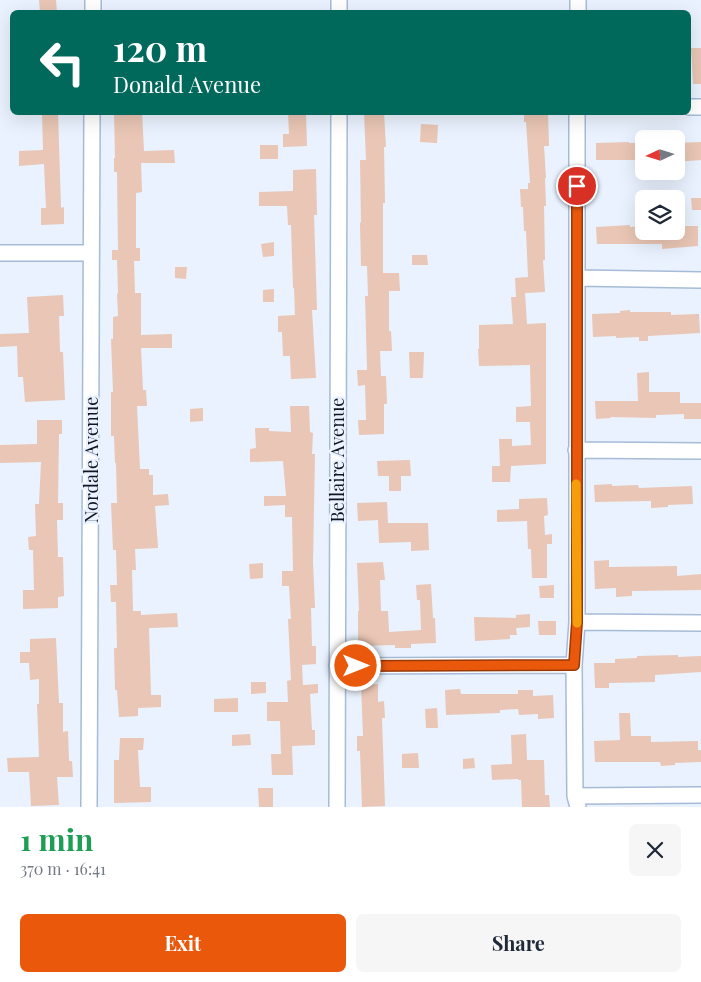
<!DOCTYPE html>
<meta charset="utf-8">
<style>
:root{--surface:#fff;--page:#f6f6f7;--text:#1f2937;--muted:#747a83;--accent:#ea580c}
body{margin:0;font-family:"Playfair Display",serif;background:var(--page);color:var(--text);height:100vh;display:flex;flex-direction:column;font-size:19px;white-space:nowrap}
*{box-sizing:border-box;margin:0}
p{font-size:16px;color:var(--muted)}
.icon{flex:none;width:28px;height:28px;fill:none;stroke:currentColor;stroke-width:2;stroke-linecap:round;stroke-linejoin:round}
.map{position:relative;height:807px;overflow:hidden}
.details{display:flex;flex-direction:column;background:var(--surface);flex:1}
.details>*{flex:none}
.hud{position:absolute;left:10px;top:10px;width:681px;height:105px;border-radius:8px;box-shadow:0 5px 20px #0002;background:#00695c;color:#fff;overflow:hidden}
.needle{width:32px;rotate:266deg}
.controls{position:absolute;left:635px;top:130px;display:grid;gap:10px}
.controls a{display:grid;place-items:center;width:50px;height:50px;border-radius:8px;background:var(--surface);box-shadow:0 5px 20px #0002;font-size:25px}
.pin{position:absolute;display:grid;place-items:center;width:42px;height:42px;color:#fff;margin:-21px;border:2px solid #fff;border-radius:50%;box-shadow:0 1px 5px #0007}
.me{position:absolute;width:55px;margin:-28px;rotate:90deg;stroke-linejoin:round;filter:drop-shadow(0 0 4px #0008)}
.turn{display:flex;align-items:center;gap:18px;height:105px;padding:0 20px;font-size:22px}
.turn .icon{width:65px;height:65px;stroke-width:2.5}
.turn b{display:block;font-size:35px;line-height:42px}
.round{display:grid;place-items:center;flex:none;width:52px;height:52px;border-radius:8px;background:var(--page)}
.head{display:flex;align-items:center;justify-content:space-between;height:85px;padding:0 20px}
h1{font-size:30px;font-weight:700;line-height:38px;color:#1e9e55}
.action{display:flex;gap:10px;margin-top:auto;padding:10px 20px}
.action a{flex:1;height:58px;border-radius:8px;background:var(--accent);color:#fff;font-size:20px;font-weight:700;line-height:58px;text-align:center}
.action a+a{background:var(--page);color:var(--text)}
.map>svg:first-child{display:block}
</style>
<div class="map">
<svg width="701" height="807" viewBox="0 0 701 807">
<rect width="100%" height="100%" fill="#e9f2fe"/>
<!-- building -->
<path fill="#e9c6b5" d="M39 0H56L57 12H40Z
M691 48H701V84H693Z
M42 112H58L61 208 64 207V224L41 225V208H46L44 164 19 166V151L43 150Z
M114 112H142L144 151 174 150 175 163H141L142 192 136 193V248H140V261H134L135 293H141V335L172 334V348H141L143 390H146L147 406H137L140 469H149V475H153V495L168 494 169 505 155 506 158 548 135 549 136 570H132L133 611H141V615L177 613 178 627 149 628 151 695H161V707L138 708V716L119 717 117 690H115L114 648H117L116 602H111L110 585H117L116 550H113L111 503H117L116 463H115L114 436H111V392H113L111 339H113V317L118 316 117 294 118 293 117 260H112V250H118L117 172H114V158H115Z
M288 112H306L307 146 283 147V134H289Z
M364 112H384L386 147H384L385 203H383V273H399L400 291H389V331H391L392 351H380L381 376H386L387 404H384V434L359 435 358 420H366L365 385 358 386 357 370H367L366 332 365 296H368L367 266H361L360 223 361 222 360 160H366Z
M524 112H548L549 146H544L546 178H545L546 206H544L545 260H543L545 292 525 293 527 324 546 323V464L511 466 510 482H492V466H500L499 439H512V446L531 445 530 422H516V407L531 406 530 365 479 366 478 349H479V325L513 324 511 297H516L515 278 528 277 526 231H524L523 207H521L520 189H528V183H530L526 122H524Z
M421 124 438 125 437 143 420 142Z
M629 142V143H635L636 160H596V143Z
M701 142V160L676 162V143Z
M260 145H278V159H260Z
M316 169 317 215H314L317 310H312L316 378 291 379 290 356H283L282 332H278V316L295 315 294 288H293L291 225H288L287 206H259V192L293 191V170Z
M691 198H701V210H692Z
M630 225V227L644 226V231H683V226H698V246L662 249V244H597L596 227Z
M274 242V256L263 257 261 244Z
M412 255H427L428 265H412Z
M175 267H187L186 279 175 278Z
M274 289V302H263V290Z
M63 295 64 316H59L60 352H63L65 400 25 402 23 377H18L17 346 0 347V334L29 333 27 297Z
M630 310V312H671V315L699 314 700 333 648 336V341H639V337L616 338V336L593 337 592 314 620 313V311Z
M409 352H424L423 378H410Z
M649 372V392H680V403H701V419H684V414L656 415V418L610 417 611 418 596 419 595 401H638L637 373Z
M290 406H309L310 432 313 433 312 454H315L313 562 315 608H311L312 646H316V664L302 665 303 685 318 684V693L310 694 312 730H315V745L292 746 293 775H272L271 754H281L280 721H267V702H288L287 681 291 680 288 619H291L289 586H282V571H293L292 517H285V505L264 506V496H286L283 461 250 462V449L256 448 255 428H269V431L291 432Z
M203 408V421L190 422V409Z
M37 420H62V434H59L58 503H63V520H57L58 557H63L64 596 58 597V608L23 609V590H34L33 550H29L28 537 36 536 35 504H39L41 462 0 463V445L37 444Z
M410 460 411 476H401V491H389V476H378L377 461Z
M612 484V486L638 485 639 488 692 486 693 504 668 505V507L651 508V501L595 502 594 485Z
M547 498 548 515 544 516 545 535 552 534V544H547V578H532L531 549H528L527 521 497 522V510L519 509V499Z
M387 502 388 523H428L429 550 411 551V542L379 543 378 520 358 521 357 503Z
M609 560V567L677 566V576L701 574V590L632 591V596L616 597V588L595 589 594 561Z
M383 562 385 580H380L381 611H388L389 632 421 630 420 600H417L416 585 431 584 433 618H435L436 643 411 644V648H395V645L358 646V611H359L357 563Z
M263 563V578L250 579 249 564Z
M554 585V598H540L539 586Z
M530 614V627L516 628 517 635H510V639L475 641 474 617 516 618V615Z
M538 621H556V635H539Z
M56 638 59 703H63V732L68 731 69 761H72L73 777H57L59 805 31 806 29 772H8L7 758 39 757 37 704H39V679L30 680 29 663H20V652H30V639Z
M678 655V657L701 656V672L655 675V682L609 683V688H595L594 663H615V659L637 658V656Z
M251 682H266V693L251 694Z
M378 684V702L384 701 385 718H382L385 806 362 807 360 751H357V736H363L361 685Z
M460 689 461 694H518V690H533V696L553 695 554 718 538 719V714L519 715 518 709 500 710V713L446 715 445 690Z
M238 698V712H214V699Z
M437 708 438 728H426L425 709Z
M619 713H630L631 736H651V742L698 741V750H701V762L675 763V765L661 766 660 762H595L594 741 620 740Z
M250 734 251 745 232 746V735Z
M526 734 527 760H544L545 795H549L550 807H522L521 780H518V779L492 780 491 765 512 764 511 735Z
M120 738H144L143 750H138L140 787H151V802L114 803V760H119Z
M418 753 419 768H402V754Z
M474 758 475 768 463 769V759Z
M258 788H273V807H259Z"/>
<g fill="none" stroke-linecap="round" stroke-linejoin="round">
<!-- minor casing -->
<g stroke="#a6bbd7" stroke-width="18">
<path id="minor" d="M93 12V0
M339 12V0
M578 12V0
M689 107H701
M577 112V622L574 665 575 796 578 807
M0 253H91
M577 278 701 280
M576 450 701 451
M577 622 701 623
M337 666 574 665
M575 796 701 795
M89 807 92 112
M337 807 339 112"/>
</g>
<!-- minor -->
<use href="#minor" stroke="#fff" stroke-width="15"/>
</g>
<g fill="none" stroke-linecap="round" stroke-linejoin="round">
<!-- route casing -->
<g stroke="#983908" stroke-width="12">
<path id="route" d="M356 666 574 665 577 622V186"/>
</g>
<!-- route -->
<use href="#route" stroke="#ea580c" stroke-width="9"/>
<!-- slow -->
<path stroke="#f59e0b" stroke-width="9" d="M576 484 577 623"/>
</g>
<g text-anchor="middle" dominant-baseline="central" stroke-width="4.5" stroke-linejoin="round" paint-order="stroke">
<!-- street labels -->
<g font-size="18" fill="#0f1621" stroke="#e9f2fe">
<text transform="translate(91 460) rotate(-90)">Nordale Avenue</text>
<text transform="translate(337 460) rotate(-90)">Bellaire Avenue</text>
</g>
</g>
</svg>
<div class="controls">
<a><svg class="needle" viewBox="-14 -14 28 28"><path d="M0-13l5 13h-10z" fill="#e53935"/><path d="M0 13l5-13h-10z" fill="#747a83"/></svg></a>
<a><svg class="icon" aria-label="layers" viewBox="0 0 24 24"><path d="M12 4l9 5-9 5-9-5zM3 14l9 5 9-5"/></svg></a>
</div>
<div class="pin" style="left:577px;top:186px;background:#d93025"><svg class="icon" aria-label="arrive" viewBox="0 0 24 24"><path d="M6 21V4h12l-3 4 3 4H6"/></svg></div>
<svg class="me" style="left:356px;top:666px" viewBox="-20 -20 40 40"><circle r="17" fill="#ea580c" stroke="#fff" stroke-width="3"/><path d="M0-11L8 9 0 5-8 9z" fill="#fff"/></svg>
<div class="hud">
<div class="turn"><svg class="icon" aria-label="left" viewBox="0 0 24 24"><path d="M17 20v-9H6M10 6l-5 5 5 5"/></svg><div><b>120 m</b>Donald Avenue</div></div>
</div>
</div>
<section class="details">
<div class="head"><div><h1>1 min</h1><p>370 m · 16:41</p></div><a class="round"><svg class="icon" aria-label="close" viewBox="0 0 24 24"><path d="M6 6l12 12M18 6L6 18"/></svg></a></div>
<div class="action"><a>Exit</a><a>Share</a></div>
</section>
